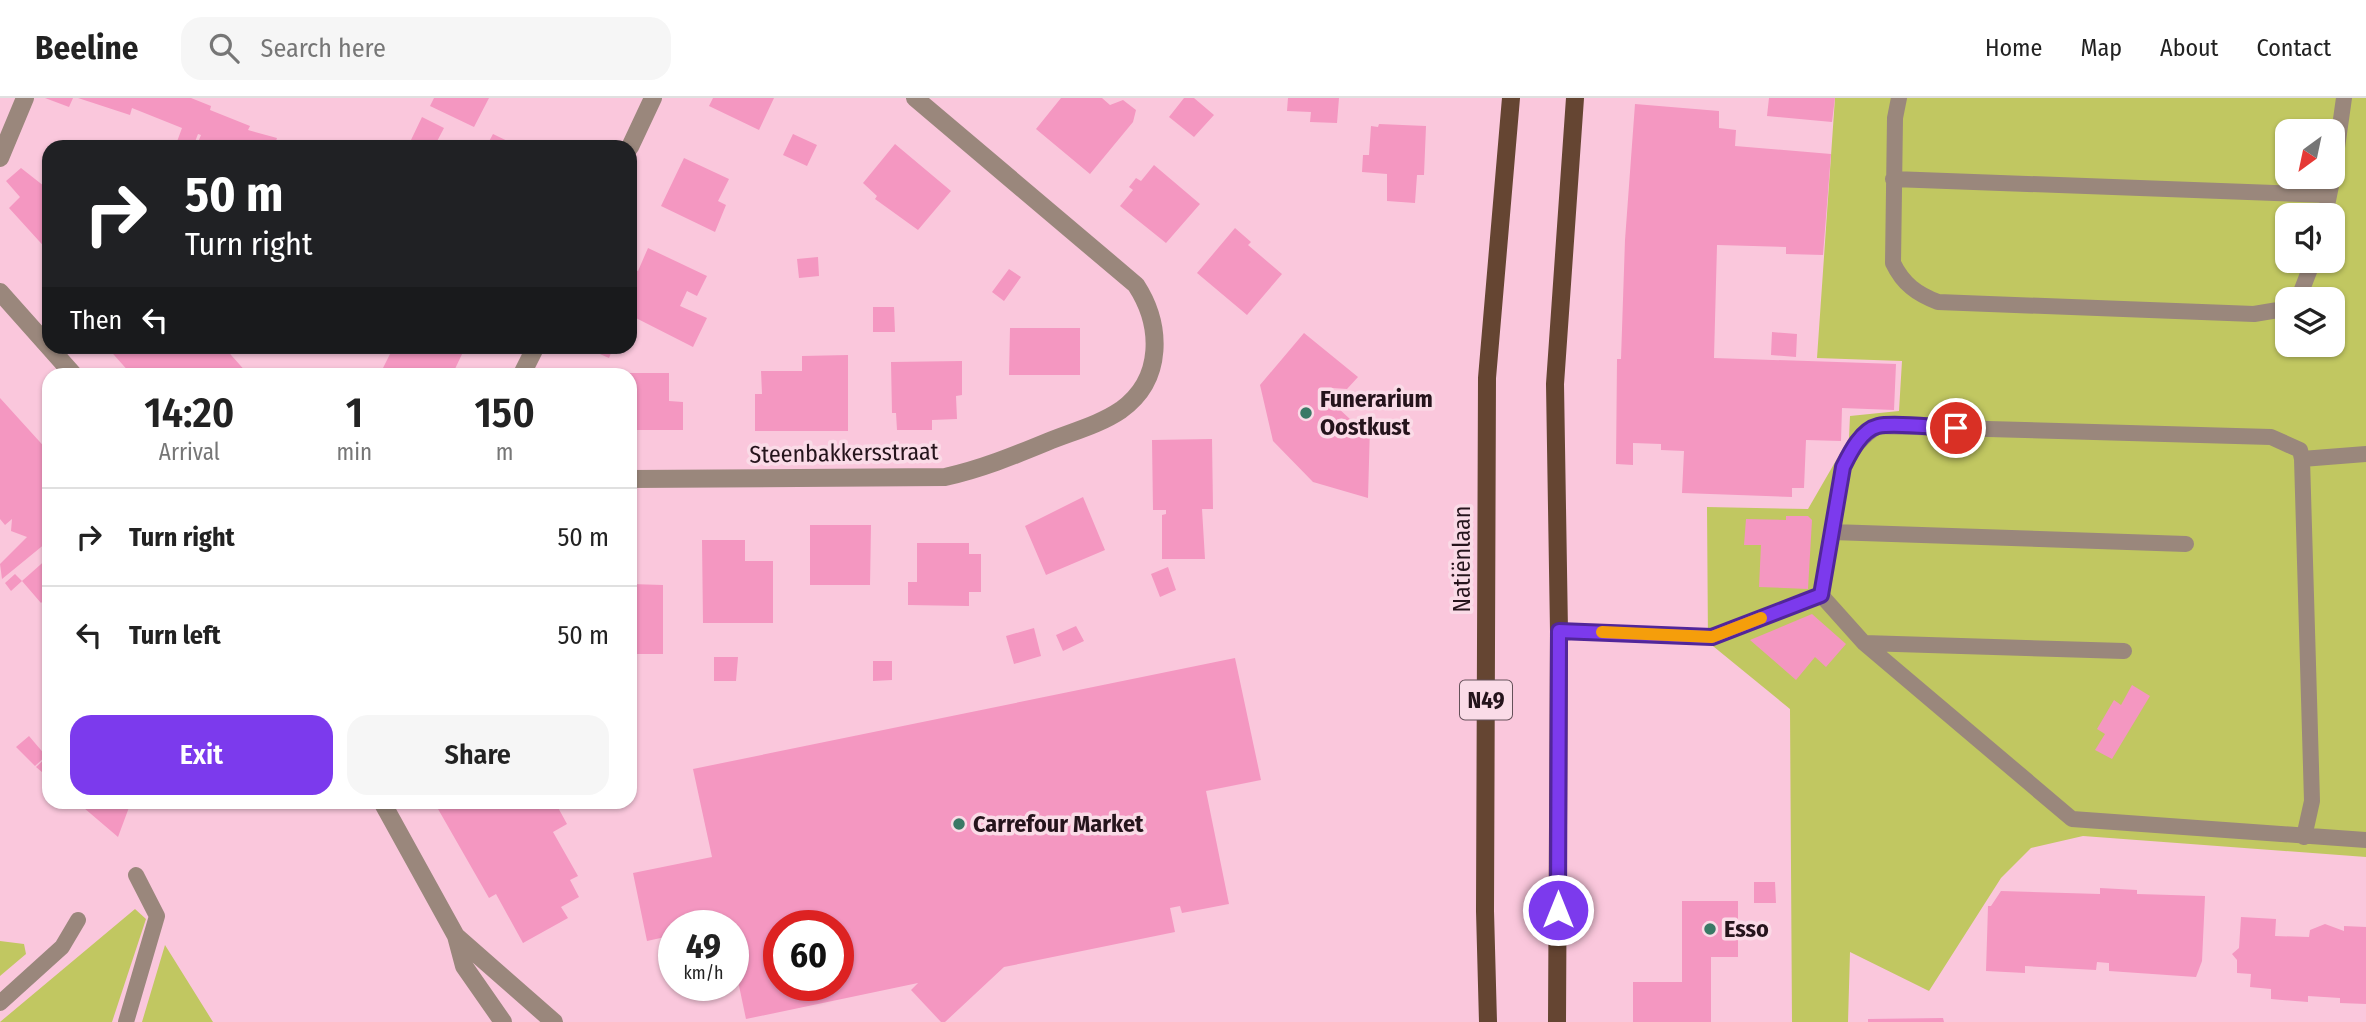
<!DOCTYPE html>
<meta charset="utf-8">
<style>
:root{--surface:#fff;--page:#f6f6f6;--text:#222;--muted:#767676;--line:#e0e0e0;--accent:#7c3aed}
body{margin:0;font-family:"Fira Sans Condensed",sans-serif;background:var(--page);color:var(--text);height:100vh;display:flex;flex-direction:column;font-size:26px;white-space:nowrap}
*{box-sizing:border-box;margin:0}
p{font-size:23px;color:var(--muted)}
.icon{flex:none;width:38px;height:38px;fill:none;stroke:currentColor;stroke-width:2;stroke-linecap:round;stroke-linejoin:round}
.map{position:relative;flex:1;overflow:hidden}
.side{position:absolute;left:42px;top:270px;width:595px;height:441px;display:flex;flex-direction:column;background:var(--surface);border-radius:21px;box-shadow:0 2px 5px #0004}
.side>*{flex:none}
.top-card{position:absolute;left:42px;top:42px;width:595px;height:214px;border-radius:21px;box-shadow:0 2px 5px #0004;background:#202124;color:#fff;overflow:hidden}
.needle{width:46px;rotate:213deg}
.tools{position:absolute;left:2275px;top:21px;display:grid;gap:14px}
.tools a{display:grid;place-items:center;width:70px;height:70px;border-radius:14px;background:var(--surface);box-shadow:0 2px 5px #0004;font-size:35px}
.speed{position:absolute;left:658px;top:812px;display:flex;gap:14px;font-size:35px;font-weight:700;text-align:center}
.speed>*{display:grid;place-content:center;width:91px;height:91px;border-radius:50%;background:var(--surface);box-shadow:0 2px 5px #0004;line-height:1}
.speed small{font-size:18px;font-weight:400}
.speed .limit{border:10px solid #d22;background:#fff;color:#111}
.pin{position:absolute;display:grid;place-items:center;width:60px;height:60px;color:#fff;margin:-30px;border:4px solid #fff;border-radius:50%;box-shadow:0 2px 7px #0007}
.me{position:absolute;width:77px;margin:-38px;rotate:0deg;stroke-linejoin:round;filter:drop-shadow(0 0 5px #0008)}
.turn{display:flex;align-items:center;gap:24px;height:147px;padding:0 28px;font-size:32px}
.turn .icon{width:91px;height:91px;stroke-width:2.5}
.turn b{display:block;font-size:49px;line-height:60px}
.then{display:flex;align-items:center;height:66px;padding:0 28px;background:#0003;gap:14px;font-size:26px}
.eta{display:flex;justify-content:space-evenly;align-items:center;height:119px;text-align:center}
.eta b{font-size:42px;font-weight:600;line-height:49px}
.primary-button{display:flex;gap:14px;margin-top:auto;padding:14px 28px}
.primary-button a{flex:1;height:80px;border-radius:21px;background:var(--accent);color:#fff;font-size:28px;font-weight:600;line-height:80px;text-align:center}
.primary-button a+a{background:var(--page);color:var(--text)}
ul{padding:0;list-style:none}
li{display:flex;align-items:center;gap:21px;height:98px;padding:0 28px;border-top:2px solid var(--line)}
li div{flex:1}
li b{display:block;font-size:26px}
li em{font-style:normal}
header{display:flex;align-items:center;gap:42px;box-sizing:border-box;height:98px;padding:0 35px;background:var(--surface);border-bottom:2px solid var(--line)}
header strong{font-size:33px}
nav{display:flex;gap:38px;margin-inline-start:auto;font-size:24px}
.search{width:490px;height:63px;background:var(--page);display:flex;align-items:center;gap:18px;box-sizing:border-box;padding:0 24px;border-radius:21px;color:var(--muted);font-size:26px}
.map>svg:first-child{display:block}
</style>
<header>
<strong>Beeline</strong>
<div class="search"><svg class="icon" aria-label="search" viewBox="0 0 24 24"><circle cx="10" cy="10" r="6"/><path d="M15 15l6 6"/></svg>Search here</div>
<nav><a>Home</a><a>Map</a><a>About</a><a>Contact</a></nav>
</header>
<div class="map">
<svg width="2366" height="924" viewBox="0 0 2366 924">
<rect width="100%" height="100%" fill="#fac7dc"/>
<!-- green -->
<path fill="#c1c761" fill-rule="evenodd" d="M1835 0H2366V759L2083 738 2031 750 2001 780 1929 893 1850 854 1848 924H1792L1790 611 1708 544 1707 409 1808 411 1849 340 1850 318 1899 313 1902 263 1817 260ZM2287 33H2333V79H2287ZM2287 117H2333V163H2287ZM2287 201H2333V247H2287Z
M135 811 146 821 112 924H0Z
M0 843 24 846 26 856 0 878Z
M165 847 213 924H142Z"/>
<!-- building -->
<path fill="#f497c1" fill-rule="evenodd" d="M45 0H73L69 9Z
M78 0H191L211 8 210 12 250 28 248 32 277 40 274 49H196L201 37 198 36 193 49H175L182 30 132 10 130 17Z
M434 0H489L474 29 430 8Z
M713 0H774L759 32 709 8Z
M1061 0H1102L1110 7 1123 2 1136 12 1133 24 1090 76 1036 31Z
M1184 0H1194L1214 17 1194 39 1169 19Z
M1288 0H1339L1337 25 1310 24 1311 14 1287 13Z
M1769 0H1835L1832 24 1767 18Z
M1635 6 1719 13V30L1736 32 1735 48 1831 56 1823 157 1786 156V149L1717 147 1714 260 1896 266 1894 312 1842 310 1841 343 1806 342 1804 390H1792V399L1682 395 1684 353 1661 352V346L1633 345V367L1616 366 1617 261H1621L1625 142Z
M422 19 444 30 434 49H426L411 42Z
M1379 26 1426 28 1424 77H1417L1415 105 1387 103V76L1362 74 1363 57H1369L1371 28 1378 29Z
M493 36 520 49H486Z
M793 36 817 47 807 68 783 57Z
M895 46 951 93 918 132 875 101 877 98 863 85Z
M684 60 729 81 718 103 726 107 715 134 661 108Z
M1154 67 1200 106 1166 145 1120 108 1133 92 1129 89 1136 80 1141 83Z
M21 70 49 92V154L9 110 20 99 6 83Z
M1235 130 1251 144 1248 147 1282 176 1247 217 1197 175Z
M648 150 707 178 697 198 687 193 680 208 707 220 693 249 630 217V174L632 170 638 173Z
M818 159 819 178 799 180 797 161Z
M1009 171 1021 179 1004 203 992 194Z
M873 209H894L895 234H873Z
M1010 230H1080V277H1009Z
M1772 234 1797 236 1796 259 1771 257Z
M1304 235 1358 279 1347 291 1332 290 1337 309 1351 322 1370 328 1368 400 1313 384 1273 343 1260 287Z
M106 248H223L248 276H131Z
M394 248H450L463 254 454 273 461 276H380Z
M595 248H614L609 260 593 253Z
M848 257V333H755V296H762L761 273H802V258Z
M962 263V297L956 298 957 321 932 322V332H897L896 315H892L891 264Z
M630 275H669V303L683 304V332H630Z
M0 300 49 354V448L46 445 2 481 0 466 27 439 11 433 12 421 5 427 0 421Z
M1212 341 1213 411H1202L1205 461H1162V417L1166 416V412H1153L1152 342Z
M1083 399 1105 452 1046 477 1025 428Z
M1786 418H1808L1812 422 1808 491 1759 489 1761 447H1744L1746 421 1786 422Z
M810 427H871L870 487H810Z
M702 442H745V463H773V525H703Z
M917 445H969V456H981V494H969V508L908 507V484H917Z
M49 459V497L41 505 22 483Z
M1168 469 1176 492 1160 499 1151 476Z
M15 476 22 483 11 493 5 485Z
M630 486 663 487V556H630Z
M1812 516 1846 546 1826 569 1815 559 1796 582 1750 542Z
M1076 528 1084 543 1063 553 1056 537Z
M1034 530 1041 558 1014 566 1006 538Z
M714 559H738L736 583H714Z
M1235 560 1261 682 1206 693 1229 806 1182 815 1180 808 1170 810 1175 834 1004 869 945 924H941L911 892 918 885 746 921 733 859V828H674V837L647 843 633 775 712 759 693 671ZM779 828H838V887H779Z
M873 563H892V582L873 583Z
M2132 587 2150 598 2112 661 2095 652 2105 636 2097 631 2114 602 2121 607Z
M29 638 46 658 35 668 16 649Z
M49 657V680L36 669Z
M77 704H131L118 739Z
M434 704H555L567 726 553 734 578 778 570 782 579 799 561 809 568 820 523 845 496 796 489 800Z
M1754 784H1775L1776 805H1754Z
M2100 790 2137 792V796L2205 798 2202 863 2196 879 2109 873V865L2097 864 2096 872 2025 868V875L1986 873 1988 808H1991L2001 793 2100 796Z
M1682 803H1738V859H1711V924H1633V884H1682Z
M2241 819 2276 821 2275 838 2309 839 2310 832 2325 826 2344 833V828L2366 829V906L2340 905V900L2308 898V904L2271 901V891L2250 889 2251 876 2237 875V862L2232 856 2239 850Z
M1943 920 1944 924H1868V921Z"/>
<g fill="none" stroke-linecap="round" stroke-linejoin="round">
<!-- lane -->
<path stroke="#9a877c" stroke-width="16" d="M1899 0 1895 20 1893 165C1903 186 1917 196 1938 204L2254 216 2278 212 2287 205
M2333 78 2344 0
M1893 81 2329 97
M2325 117 2331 88
M2292 201 2301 194 2313 163
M2302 361 2366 356
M1832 434 2186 446
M1821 497 1843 369C1852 352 1861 338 1878 328L2271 339 2300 352 2302 361 2312 703 2304 739
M1821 497 1864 545 2072 721 2366 742
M1559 533 1712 539 1821 497
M1864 545 2124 553
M0 905 62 849 78 822
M126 924 157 818 136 777"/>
<!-- street -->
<path stroke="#9a877c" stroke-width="18" d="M630 49 653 0
M0 60 25 0
M0 194 73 276
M522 276 536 248
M630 381 945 379C981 371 1013 358 1047 344 1071 334 1099 327 1121 312 1164 281 1162 227 1136 187L915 0
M382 704 456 838 464 868 503 924
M456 838 554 924"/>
<!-- primary -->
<path stroke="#654532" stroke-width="18" d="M1488 924 1485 813 1487 280 1511 0
M1557 924 1559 533 1555 286 1575 0"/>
</g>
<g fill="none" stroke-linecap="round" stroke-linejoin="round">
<!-- route casing -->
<g stroke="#51269a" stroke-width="18">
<path id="route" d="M1558 812 1559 533 1712 539 1821 497 1843 369C1850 355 1861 332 1878 328 1895 324 1937 330 1956 330"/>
</g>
<!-- route -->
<use href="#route" stroke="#7c3aed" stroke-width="12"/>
<!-- slow -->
<path stroke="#f59e0b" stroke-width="12" d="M1602 534 1712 539 1761 520"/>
</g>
<!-- markers -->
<g fill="#3a7966" stroke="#fadbe7" stroke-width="2.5">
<circle cx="1306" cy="315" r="7"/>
<circle cx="959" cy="726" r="7"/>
<circle cx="1710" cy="831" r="7"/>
</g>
<g text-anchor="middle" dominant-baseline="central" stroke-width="7" stroke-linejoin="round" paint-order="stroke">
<!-- shield labels -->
<rect fill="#fadbe7" stroke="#655059" stroke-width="2" x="1460" y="582.5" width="52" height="39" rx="5"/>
<g font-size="23" font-weight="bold" fill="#25141c">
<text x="1486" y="602">N49</text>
</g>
<!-- poi labels -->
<g font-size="24" font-weight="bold" fill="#25141c" stroke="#fadbe7" text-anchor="start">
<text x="1320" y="301">Funerarium<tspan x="1320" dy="28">Oostkust</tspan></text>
<text x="973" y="726">Carrefour Market</text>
<text x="1724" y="831">Esso</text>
</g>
<!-- street labels -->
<g font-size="24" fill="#25141c" stroke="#fadbe7">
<text transform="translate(844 355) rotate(-1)">Steenbakkersstraat</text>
<text transform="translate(1462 461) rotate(-90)">Natiënlaan</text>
</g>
</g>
</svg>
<div class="tools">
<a><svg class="needle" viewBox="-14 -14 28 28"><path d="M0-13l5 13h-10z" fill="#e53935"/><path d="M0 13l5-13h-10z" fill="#767676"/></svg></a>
<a><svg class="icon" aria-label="sound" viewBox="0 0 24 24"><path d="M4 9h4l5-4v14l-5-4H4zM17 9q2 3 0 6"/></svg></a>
<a><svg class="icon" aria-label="layers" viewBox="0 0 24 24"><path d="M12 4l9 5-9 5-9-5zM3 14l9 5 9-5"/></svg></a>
</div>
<div class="speed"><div>49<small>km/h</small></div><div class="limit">60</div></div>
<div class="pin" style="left:1956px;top:330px;background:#d93025"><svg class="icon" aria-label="arrive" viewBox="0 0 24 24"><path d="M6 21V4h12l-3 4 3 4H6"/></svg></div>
<svg class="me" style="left:1558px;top:812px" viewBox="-20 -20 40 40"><circle r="17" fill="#7c3aed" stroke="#fff" stroke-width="3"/><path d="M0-11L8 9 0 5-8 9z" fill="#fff"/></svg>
<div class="top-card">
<div class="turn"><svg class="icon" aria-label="right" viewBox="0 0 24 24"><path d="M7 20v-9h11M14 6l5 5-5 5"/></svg><div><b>50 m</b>Turn right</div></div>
<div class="then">Then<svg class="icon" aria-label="left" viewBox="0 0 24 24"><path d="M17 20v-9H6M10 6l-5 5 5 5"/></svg></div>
</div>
<section class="side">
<div class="eta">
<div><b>14:20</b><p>Arrival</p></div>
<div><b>1</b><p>min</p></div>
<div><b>150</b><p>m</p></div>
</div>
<ul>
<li><svg class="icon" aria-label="right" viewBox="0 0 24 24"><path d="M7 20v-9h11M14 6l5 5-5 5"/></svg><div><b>Turn right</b></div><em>50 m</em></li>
<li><svg class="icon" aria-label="left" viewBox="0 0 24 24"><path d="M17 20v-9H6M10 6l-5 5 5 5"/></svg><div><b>Turn left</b></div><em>50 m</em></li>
</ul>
<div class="primary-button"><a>Exit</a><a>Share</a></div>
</section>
</div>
